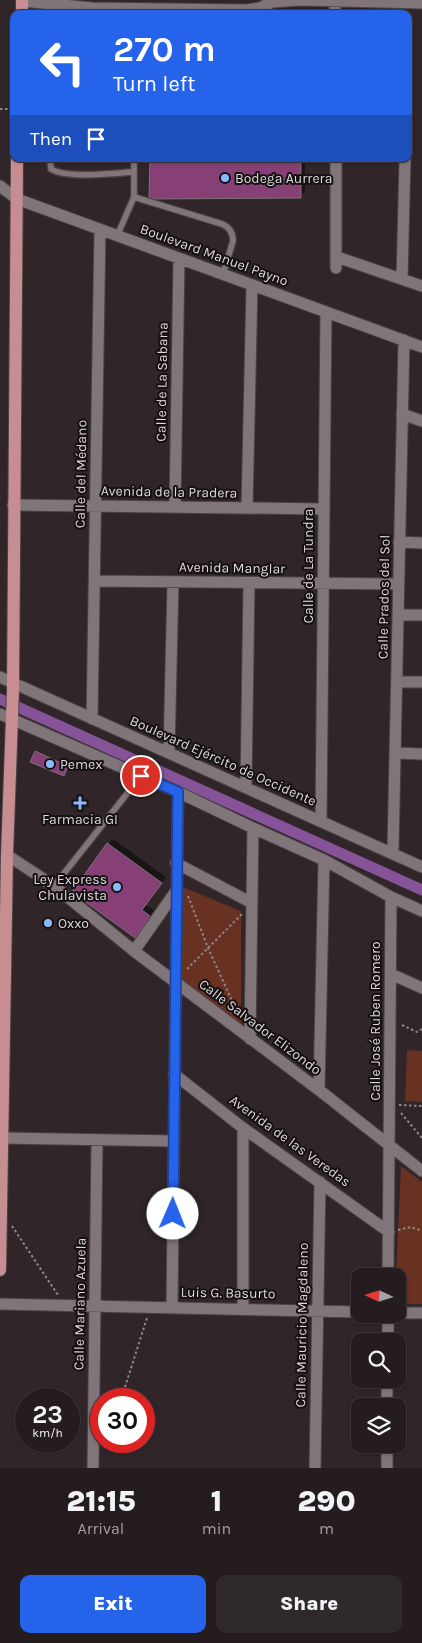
<!DOCTYPE html>
<meta charset="utf-8">
<style>
:root{--surface:#241c1f;--page:#30292c;--text:#f1f3f6;--muted:#a3a1a4;--line:#413a3d;--accent:#2563eb}
body{margin:0;font-family:Karla,sans-serif;background:var(--page);color:var(--text);height:100vh;display:flex;flex-direction:column;font-size:19px;white-space:nowrap}
*{box-sizing:border-box;margin:0}
p{font-size:16px;color:var(--muted)}
.icon{flex:none;width:28px;height:28px;fill:none;stroke:currentColor;stroke-width:2;stroke-linecap:round;stroke-linejoin:round}
.map{position:relative;height:1468px;overflow:hidden}
.sheet{display:flex;flex-direction:column;background:var(--surface);flex:1}
.sheet>*{flex:none}
.top-card{position:absolute;left:10px;top:10px;width:402px;height:152px;border-radius:10px;box-shadow:0 1px 4px #0004,0 0 0 1px var(--line);background:#2563eb;color:#fff;overflow:hidden}
.needle{width:32px;rotate:274deg}
.buttons{position:absolute;left:351px;top:1268px;display:grid;gap:10px}
.buttons a{display:grid;place-items:center;width:55px;height:55px;border-radius:10px;background:var(--surface);box-shadow:0 1px 4px #0004,0 0 0 1px var(--line);font-size:25px}
.speed{position:absolute;left:15px;top:1388px;display:flex;gap:10px;font-size:25px;font-weight:700;text-align:center}
.speed>*{display:grid;place-content:center;width:65px;height:65px;border-radius:50%;background:var(--surface);box-shadow:0 1px 4px #0004,0 0 0 1px var(--line);line-height:1}
.speed small{font-size:12px;font-weight:400}
.speed .limit{border:8px solid #d22;background:#fff;color:#111}
.pin{position:absolute;display:grid;place-items:center;width:42px;height:42px;color:#fff;margin:-21px;border:2px solid #fff;border-radius:50%;box-shadow:0 1px 5px #0007}
.me{position:absolute;width:55px;margin:-28px;rotate:1deg;stroke-linejoin:round;filter:drop-shadow(0 0 4px #0008)}
.turn{display:flex;align-items:center;gap:18px;height:105px;padding:0 20px;font-size:22px}
.turn .icon{width:65px;height:65px;stroke-width:2.5}
.turn b{display:block;font-size:35px;line-height:42px}
.then{display:flex;align-items:center;height:48px;padding:0 20px;background:#0003;gap:10px;font-size:19px}
.eta{display:flex;justify-content:space-evenly;align-items:center;height:85px;text-align:center}
.eta b{font-size:30px;font-weight:800;line-height:35px}
.action{display:flex;gap:10px;margin-top:auto;padding:10px 20px}
.action a{flex:1;height:58px;border-radius:10px;background:var(--accent);color:#fff;font-size:20px;font-weight:800;line-height:58px;text-align:center}
.action a+a{background:var(--page);color:var(--text)}
.map>svg:first-child{display:block}
</style>
<div class="map">
<svg width="422" height="1468" viewBox="0 0 422 1468">
<rect width="100%" height="100%" fill="#302629"/>
<!-- green -->
<path fill="#693121" d="M180 886 241 911V1028L180 982Z
M407 1050 422 1051V1102L405 1101Z
M401 1166 422 1182V1304H398V1276H396Z"/>
<!-- shadow -->
<path fill="#0007" d="M151 159H305V191L300 197 150 198Z
M36 751 68 765 64 774 36 752Z
M113 839 166 877 146 905 154 910 140 931 108 844Z"/>
<g fill="none" stroke-linecap="round" stroke-linejoin="round">
<!-- canal -->
<path stroke="#875398" stroke-width="11" d="M0 699 422 890"/>
</g>
<!-- building -->
<path fill="#864075" stroke="#7c7279" d="M150 159H301V198L149 199Z
M35 751 68 766 64 776 30 762Z
M107 843 162 883 142 910 150 916 135 938 72 892Z"/>
<g fill="none" stroke-linecap="round" stroke-linejoin="round">
<!-- service casing -->
<g stroke="#4b4346" stroke-width="8">
<path id="service" d="M50 159 51 169C67 179 114 173 134 172
M134 159V197L222 224C229 227 233 233 233 241L223 274
M117 236 134 197
M54 886 141 776"/>
</g>
<!-- minor casing -->
<g stroke="#4b4346" stroke-width="13">
<path id="minor" d="M22 1 92 8 247 10 260 8 272 2 300 0 422 3
M335 14V1
M336 159V268
M0 186 17 199 422 347
M337 257 422 286
M402 279 405 159
M402 414 422 421
M13 505 324 509
M175 507 179 258
M247 508 252 285
M399 542 422 543
M95 581 398 584
M398 615H422
M0 677 422 867
M397 682H422
M0 714 178 792 253 828 324 860 391 897 422 911
M92 719 100 229
M169 753 173 582
M395 753 422 754
M246 787 249 583
M321 821 326 312
M391 853 393 849 404 340
M7 855 54 886 134 951 319 1090 422 1171
M176 863 252 903
M134 951 176 891
M391 974 422 988
M250 1039 253 828
M174 1074 243 1128 389 1232
M319 1090 324 860
M2 1138 173 1141
M388 1276 391 897
M0 1304 360 1312
M172 1307 178 792
M243 1309V1128
M398 1313H422
M388 1341V1314
M387 1406V1379
M93 1468 97 1140
M315 1468 320 1182
M387 1468V1444"/>
</g>
<!-- primary casing -->
<g stroke="#4b4346" stroke-width="14">
<path id="primary" d="M22 14V0
M0 1270 7 855 13 690 17 159"/>
</g>
<!-- path -->
<path stroke="#8e8789" stroke-width="2" stroke-dasharray="2.5 2.5" stroke-linecap="butt" d="M0 109H14
M188 896 208 948 239 1016
M187 969 242 914
M402 1025 417 1032 422 1029
M399 1105 422 1106
M401 1113 422 1138
M12 1226 58 1295
M398 1230 411 1227 422 1231
M116 1399 124 1390 147 1318"/>
<!-- service -->
<use href="#service" stroke="#807578" stroke-width="5.5"/>
<!-- minor -->
<use href="#minor" stroke="#807578" stroke-width="11"/>
<!-- primary -->
<use href="#primary" stroke="#c78d91" stroke-width="12"/>
</g>
<g fill="none" stroke-linecap="round" stroke-linejoin="round">
<!-- route casing -->
<g stroke="#184099" stroke-width="12">
<path id="route" d="M141 776 178 792 173 1214"/>
</g>
<!-- route -->
<use href="#route" stroke="#2563eb" stroke-width="9"/>
</g>
<!-- markers -->
<g fill="#8cb9fc" stroke="#151112" stroke-width="2">
<circle cx="225" cy="178" r="5"/>
<circle cx="50" cy="764" r="5"/>
<path d="M77.5 795.5h5v5h5v5h-5v5h-5v-5h-5v-5h5z"/>
<circle cx="117" cy="887" r="5"/>
<circle cx="48" cy="923" r="5"/>
</g>
<g text-anchor="middle" dominant-baseline="central" stroke-width="4" stroke-linejoin="round" paint-order="stroke">
<!-- poi labels -->
<g font-size="14" fill="#ddd7d9" stroke="#151112" text-anchor="start">
<text x="235" y="178">Bodega Aurrera</text>
<text x="60" y="764">Pemex</text>
<text x="80" y="819" text-anchor="middle">Farmacia GI</text>
<text x="107" y="879" text-anchor="end">Ley Express<tspan x="107" dy="16">Chulavista</tspan></text>
<text x="58" y="923">Oxxo</text>
</g>
<!-- street labels -->
<g font-size="14" fill="#ddd7d9" stroke="#151112">
<text transform="translate(214 255) rotate(20)">Boulevard Manuel Payno</text>
<text transform="translate(162 382) rotate(-89)">Calle de La Sabana</text>
<text transform="translate(81 474) rotate(-89)">Calle del Médano</text>
<text transform="translate(169 492) rotate(1)">Avenida de la Pradera</text>
<text transform="translate(308 566) rotate(-90)">Calle de La Tundra</text>
<text transform="translate(232 568) rotate(1)">Avenida Manglar</text>
<text transform="translate(384 597) rotate(-89)">Calle Prados del Sol</text>
<text transform="translate(223 761) rotate(24)">Boulevard Ejército de Occidente</text>
<text transform="translate(375 1021) rotate(-90)">Calle José Ruben Romero</text>
<text transform="translate(260 1027) rotate(37)">Calle Salvador Elizondo</text>
<text transform="translate(290 1141) rotate(36)">Avenida de las Veredas</text>
<text transform="translate(228 1293) rotate(1)">Luis G. Basurto</text>
<text transform="translate(80 1304) rotate(-89)">Calle Mariano Azuela</text>
<text transform="translate(302 1325) rotate(-89)">Calle Mauricio Magdaleno</text>
</g>
</g>
</svg>
<div class="buttons">
<a><svg class="needle" viewBox="-14 -14 28 28"><path d="M0-13l5 13h-10z" fill="#e53935"/><path d="M0 13l5-13h-10z" fill="#a3a1a4"/></svg></a>
<a><svg class="icon" aria-label="search" viewBox="0 0 24 24"><circle cx="10" cy="10" r="6"/><path d="M15 15l6 6"/></svg></a>
<a><svg class="icon" aria-label="layers" viewBox="0 0 24 24"><path d="M12 4l9 5-9 5-9-5zM3 14l9 5 9-5"/></svg></a>
</div>
<div class="speed"><div>23<small>km/h</small></div><div class="limit">30</div></div>
<div class="pin" style="left:141px;top:776px;background:#d93025"><svg class="icon" aria-label="arrive" viewBox="0 0 24 24"><path d="M6 21V4h12l-3 4 3 4H6"/></svg></div>
<svg class="me" style="left:173px;top:1214px" viewBox="-20 -20 40 40"><circle r="19" fill="#fff"/><path d="M0-13L10 11 0 6-10 11z" fill="#2563eb"/></svg>
<div class="top-card">
<div class="turn"><svg class="icon" aria-label="left" viewBox="0 0 24 24"><path d="M17 20v-9H6M10 6l-5 5 5 5"/></svg><div><b>270 m</b>Turn left</div></div>
<div class="then">Then<svg class="icon" aria-label="arrive" viewBox="0 0 24 24"><path d="M6 21V4h12l-3 4 3 4H6"/></svg></div>
</div>
</div>
<section class="sheet">
<div class="eta">
<div><b>21:15</b><p>Arrival</p></div>
<div><b>1</b><p>min</p></div>
<div><b>290</b><p>m</p></div>
</div>
<div class="action"><a>Exit</a><a>Share</a></div>
</section>
